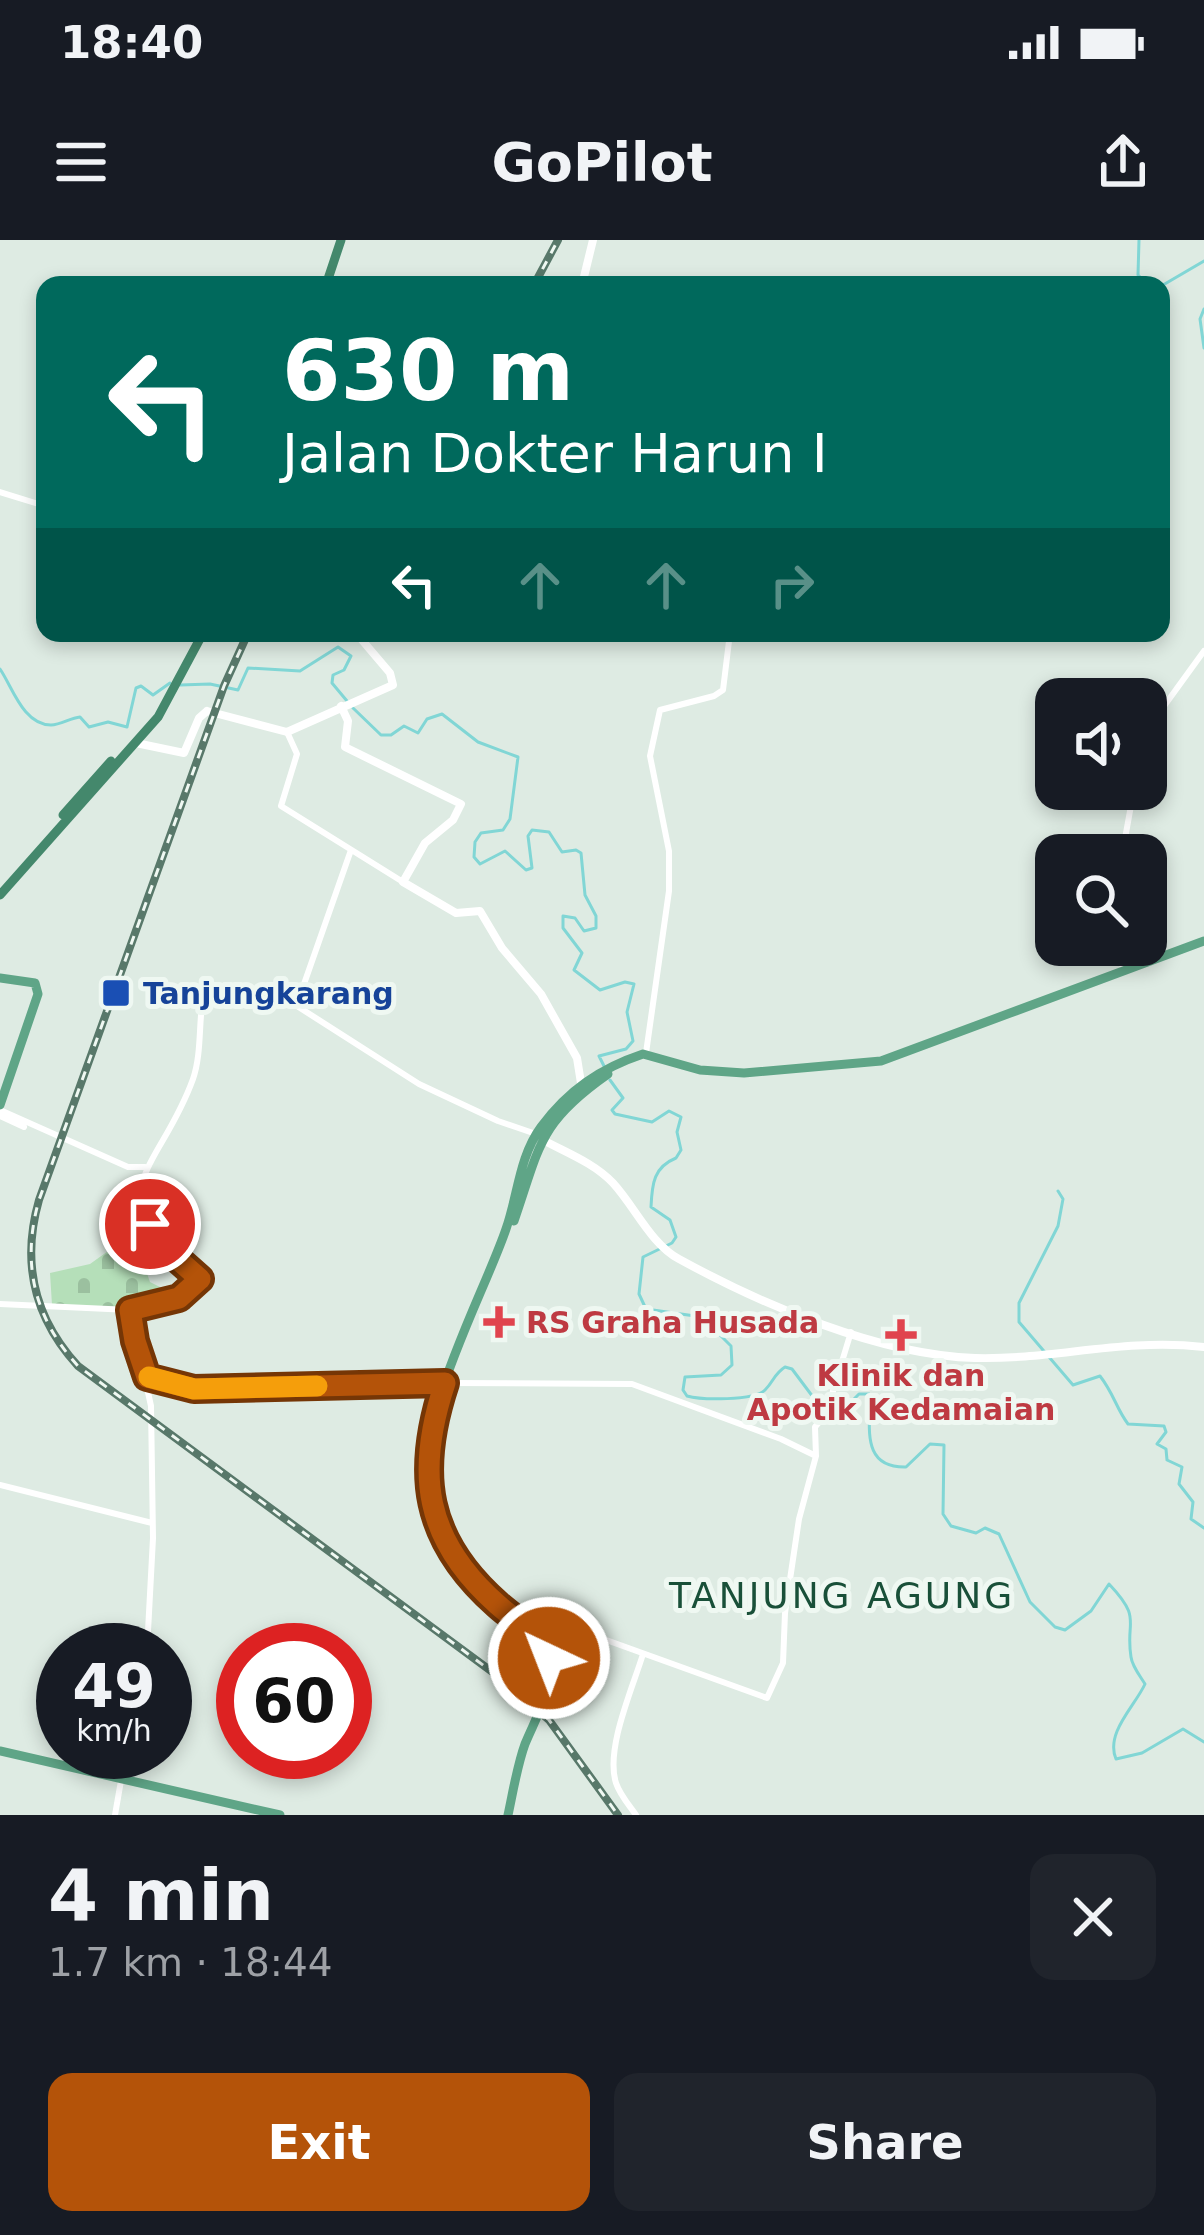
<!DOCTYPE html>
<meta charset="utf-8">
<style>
:root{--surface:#171b24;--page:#20242c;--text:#f1f3f6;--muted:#9ea1a6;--accent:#b45309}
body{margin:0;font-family:"DejaVu Sans",sans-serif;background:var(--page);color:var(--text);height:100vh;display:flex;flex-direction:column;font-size:45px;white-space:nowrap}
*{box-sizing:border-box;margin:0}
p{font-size:39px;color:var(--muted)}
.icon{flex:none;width:66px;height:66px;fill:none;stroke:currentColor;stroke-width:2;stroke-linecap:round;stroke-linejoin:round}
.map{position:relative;height:1575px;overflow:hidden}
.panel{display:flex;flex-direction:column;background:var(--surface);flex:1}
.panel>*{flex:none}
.banner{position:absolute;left:36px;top:36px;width:1134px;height:366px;border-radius:24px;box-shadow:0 6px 18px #0003;background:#00695c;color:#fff;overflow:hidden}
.fabs{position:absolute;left:1035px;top:438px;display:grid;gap:24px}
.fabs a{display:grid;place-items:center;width:132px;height:132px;border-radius:24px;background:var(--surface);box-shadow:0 6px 18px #0003;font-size:60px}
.speed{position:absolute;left:36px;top:1383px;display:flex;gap:24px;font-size:60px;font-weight:700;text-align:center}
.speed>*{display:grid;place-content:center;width:156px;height:156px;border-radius:50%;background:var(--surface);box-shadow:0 6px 18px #0003;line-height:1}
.speed small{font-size:30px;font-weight:400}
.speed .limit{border:18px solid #d22;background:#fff;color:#111}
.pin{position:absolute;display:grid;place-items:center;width:102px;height:102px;color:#fff;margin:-51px;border:6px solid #fff;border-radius:50%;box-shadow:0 3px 12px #0007}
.me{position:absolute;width:132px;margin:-66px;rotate:317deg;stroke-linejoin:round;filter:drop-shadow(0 0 9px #0008)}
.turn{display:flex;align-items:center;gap:42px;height:252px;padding:0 48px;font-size:54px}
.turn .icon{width:156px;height:156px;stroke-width:2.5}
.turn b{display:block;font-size:84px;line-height:102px}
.lanes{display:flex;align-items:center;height:114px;padding:0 48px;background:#0003;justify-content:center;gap:60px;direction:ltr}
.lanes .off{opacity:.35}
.round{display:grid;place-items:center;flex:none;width:126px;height:126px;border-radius:24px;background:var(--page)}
.overview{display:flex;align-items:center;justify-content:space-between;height:204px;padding:0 48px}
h1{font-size:72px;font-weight:800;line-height:90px}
.primary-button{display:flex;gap:24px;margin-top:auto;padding:24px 48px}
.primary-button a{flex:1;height:138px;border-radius:24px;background:var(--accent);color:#fff;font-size:48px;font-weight:800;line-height:138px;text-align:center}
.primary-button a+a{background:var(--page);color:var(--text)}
.status{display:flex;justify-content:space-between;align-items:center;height:84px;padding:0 60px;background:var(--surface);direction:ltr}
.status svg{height:33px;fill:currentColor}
header{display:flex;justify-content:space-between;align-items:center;height:156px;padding:0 48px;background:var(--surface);font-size:54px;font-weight:800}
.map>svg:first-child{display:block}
</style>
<div class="status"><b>18:40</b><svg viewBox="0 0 49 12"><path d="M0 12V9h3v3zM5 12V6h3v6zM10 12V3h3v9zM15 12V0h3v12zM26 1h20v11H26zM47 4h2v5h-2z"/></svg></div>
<header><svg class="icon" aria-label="menu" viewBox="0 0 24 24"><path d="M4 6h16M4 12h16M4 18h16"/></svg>GoPilot<svg class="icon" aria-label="share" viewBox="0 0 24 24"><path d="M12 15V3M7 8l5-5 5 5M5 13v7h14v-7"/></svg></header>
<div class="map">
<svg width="1204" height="1575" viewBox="0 0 1204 1575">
<defs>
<pattern id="cemetery-stones" width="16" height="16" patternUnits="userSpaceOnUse" patternTransform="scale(3)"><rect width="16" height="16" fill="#b5dfb9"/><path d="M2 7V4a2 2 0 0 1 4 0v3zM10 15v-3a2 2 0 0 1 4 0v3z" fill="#9bc09f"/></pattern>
</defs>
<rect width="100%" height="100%" fill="#deebe3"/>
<!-- cemetery -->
<path fill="url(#cemetery-stones)" d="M118 1004C141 1004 143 1023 150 1042L174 1054C139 1073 91 1068 52 1065L50 1033 90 1024Z"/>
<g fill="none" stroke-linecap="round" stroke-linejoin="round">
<!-- stream -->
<path stroke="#81d6d5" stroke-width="3" d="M1139 0 1138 35 1147 44 1160 45
M1163 45 1204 21
M1204 69 1200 79 1204 108
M0 429C12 446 23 485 51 485 61 485 70 478 80 477L89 487 108 482 127 487 136 448 141 446 153 455 170 443
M180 445 210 444 238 450 248 428 300 431 338 407 351 416 344 430 333 435 332 443 347 461
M353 468 381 495H391L404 486 418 493 427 479 442 474 478 502 518 517 510 579 503 590 481 593 475 602 474 617 480 624 505 611 526 630 532 628 528 596 532 590 549 592 562 612 576 610 581 613 585 655 596 676V688L584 691 575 678 563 676V688L582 713 574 730 600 750 625 742 634 744 627 772 633 801 626 809 599 816 604 826
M610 840 623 858 612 870 615 874 652 882 669 871 681 877 677 892 681 910 676 918C654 927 652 943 651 967L670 980 676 997 672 1003 643 1017 639 1054 646 1069 702 1077 731 1106 732 1125 721 1135 685 1137 683 1150 687 1156C701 1160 754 1161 765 1150 774 1141 774 1134 785 1127L792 1129 822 1169 848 1165 859 1154H869C872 1182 858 1228 906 1227L930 1204 944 1205 943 1274 951 1286 976 1293 985 1288 999 1294 1030 1362 1055 1387 1065 1390 1091 1371 1109 1344C1143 1380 1125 1380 1131 1417 1132 1426 1140 1436 1145 1444 1135 1466 1105 1493 1116 1519L1142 1513 1183 1489 1204 1502
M1058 951 1063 959 1058 986 1019 1063V1082L1073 1145 1100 1136C1114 1154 1116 1168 1128 1184L1164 1186 1166 1192 1157 1204 1166 1209 1167 1220 1182 1227 1179 1244 1193 1262 1191 1279 1204 1288"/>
<!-- tertiary -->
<path stroke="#fff" stroke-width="6" d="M0 252 45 266
M1146 491 1204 411
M287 492 297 514 281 566 403 642
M1122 615 1134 549
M1112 705 1124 729
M297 764 351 610
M646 813 669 651V611L650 516 660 470 714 456 723 450 730 393
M0 870 128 927H145
M0 876 24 887
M0 1064 130 1070 179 1058 200 1039C93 945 158 936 193 839 201 816 199 788 202 765L207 758 297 766 419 844 498 881 536 894
M130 1070 151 1166 153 1298 147 1410
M147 1137 194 1149 445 1143
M450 1143 632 1144 781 1199 816 1216
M0 1245 152 1283
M525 1382 556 1384 584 1392 767 1458 783 1423 785 1373 799 1279 816 1216 815 1187 826 1174 851 1092
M115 1575 126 1512
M636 1575C629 1565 620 1555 616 1543 605 1509 633 1447 643 1414"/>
<!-- secondary -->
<path stroke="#fff" stroke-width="8" d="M582 45 593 0
M341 466 348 481 345 507 461 564 453 580 425 603 403 642 456 673 480 671 502 708 541 754 577 818 581 843
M207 471 287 492 393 445 390 433 356 393
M136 503 184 513 199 478 207 471
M543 900C567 913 594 923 613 943 635 967 651 1004 679 1019 763 1065 879 1115 975 1118 1054 1120 1121 1098 1204 1107"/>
<!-- primary -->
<path stroke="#5fa587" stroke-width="9" d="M0 738 35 743 38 754 0 865
M514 981C540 906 538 883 608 834
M534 1390 550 1407 553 1421
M550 1407 556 1384
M0 1511 280 1575
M508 1575C513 1552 517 1526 525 1504 536 1477 550 1457 547 1426 544 1390 488 1361 464 1333 448 1313 439 1282 431 1258 408 1190 483 1057 506 989 518 955 519 917 541 887 568 850 601 828 643 814L700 830 744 833 881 821 1204 701"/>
<!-- trunk -->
<path stroke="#44886c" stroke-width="9" d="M326 45 341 0
M63 575 111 521
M0 655 158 477 203 393"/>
<!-- rail casing -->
<g stroke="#58786a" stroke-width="8">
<path id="rail" d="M534 45 558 0
M248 393 224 446 39 960C21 1023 34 1078 78 1126L506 1442 549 1480 618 1575"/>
</g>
<!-- rail -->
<use href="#rail" stroke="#eff8f2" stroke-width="3" stroke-dasharray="9" stroke-linecap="butt"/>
</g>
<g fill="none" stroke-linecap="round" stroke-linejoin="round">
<!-- route casing -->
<g stroke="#753606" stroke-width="30">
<path id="route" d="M150 984 173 1015 200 1039 179 1058 130 1070 135 1101 147 1137 194 1149 445 1143C415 1233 424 1300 498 1365 517 1382 541 1394 549 1418"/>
</g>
<!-- route -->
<use href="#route" stroke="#b45309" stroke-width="21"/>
<!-- slow -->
<path stroke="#f59e0b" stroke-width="21" d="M149 1137 194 1149 317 1146"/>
</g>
<!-- markers -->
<rect fill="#1a4fb4" stroke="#eff8f2" stroke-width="4.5" x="101" y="738" width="30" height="30" rx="6"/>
<g fill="#e0444e" stroke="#eff8f2" stroke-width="4.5">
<path d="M493 1064h12v12h12v12h-12v12h-12v-12h-12v-12h12z"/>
<path d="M895 1077h12v12h12v12h-12v12h-12v-12h-12v-12h12z"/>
</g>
<g text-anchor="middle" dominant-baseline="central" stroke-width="10" stroke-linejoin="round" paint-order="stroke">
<!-- transit labels -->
<g font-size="30" font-weight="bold" fill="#164399" stroke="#eff8f2" text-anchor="start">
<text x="143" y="753">Tanjungkarang</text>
</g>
<!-- health labels -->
<g font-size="30" font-weight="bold" fill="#be3a42" stroke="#eff8f2" text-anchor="start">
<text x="526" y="1082">RS Graha Husada</text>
<text x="901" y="1135" text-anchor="middle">Klinik dan<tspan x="901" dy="34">Apotik Kedamaian</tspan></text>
</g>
<!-- quarter labels -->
<g font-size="36" letter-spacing="3" fill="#195039" stroke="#eff8f2">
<text x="842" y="1355">TANJUNG AGUNG</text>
</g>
</g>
</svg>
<div class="fabs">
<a><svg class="icon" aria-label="sound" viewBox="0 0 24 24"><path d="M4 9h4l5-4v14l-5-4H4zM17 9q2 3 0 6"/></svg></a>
<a><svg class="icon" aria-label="search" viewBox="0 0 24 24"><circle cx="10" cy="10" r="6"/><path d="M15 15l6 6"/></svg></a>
</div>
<div class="speed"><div>49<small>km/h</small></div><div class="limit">60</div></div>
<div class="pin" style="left:150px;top:984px;background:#d93025"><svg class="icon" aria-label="arrive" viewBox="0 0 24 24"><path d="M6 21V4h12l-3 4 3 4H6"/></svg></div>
<svg class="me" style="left:549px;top:1418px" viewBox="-20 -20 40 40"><circle r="17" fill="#b45309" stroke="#fff" stroke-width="3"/><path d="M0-11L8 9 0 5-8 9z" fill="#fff"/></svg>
<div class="banner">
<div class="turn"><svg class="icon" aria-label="left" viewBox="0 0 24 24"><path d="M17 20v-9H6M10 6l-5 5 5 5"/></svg><div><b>630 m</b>Jalan Dokter Harun I</div></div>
<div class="lanes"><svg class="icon" aria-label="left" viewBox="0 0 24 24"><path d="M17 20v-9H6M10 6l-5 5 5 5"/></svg><svg class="icon off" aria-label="ahead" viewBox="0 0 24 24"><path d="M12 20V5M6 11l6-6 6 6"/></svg><svg class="icon off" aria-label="ahead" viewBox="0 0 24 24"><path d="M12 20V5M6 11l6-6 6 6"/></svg><svg class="icon off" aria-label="right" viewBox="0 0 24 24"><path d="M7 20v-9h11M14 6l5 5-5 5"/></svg></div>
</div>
</div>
<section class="panel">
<div class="overview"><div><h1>4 min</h1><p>1.7 km · 18:44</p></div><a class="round"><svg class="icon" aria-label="close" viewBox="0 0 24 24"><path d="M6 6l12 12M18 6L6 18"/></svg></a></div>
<div class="primary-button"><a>Exit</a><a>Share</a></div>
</section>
